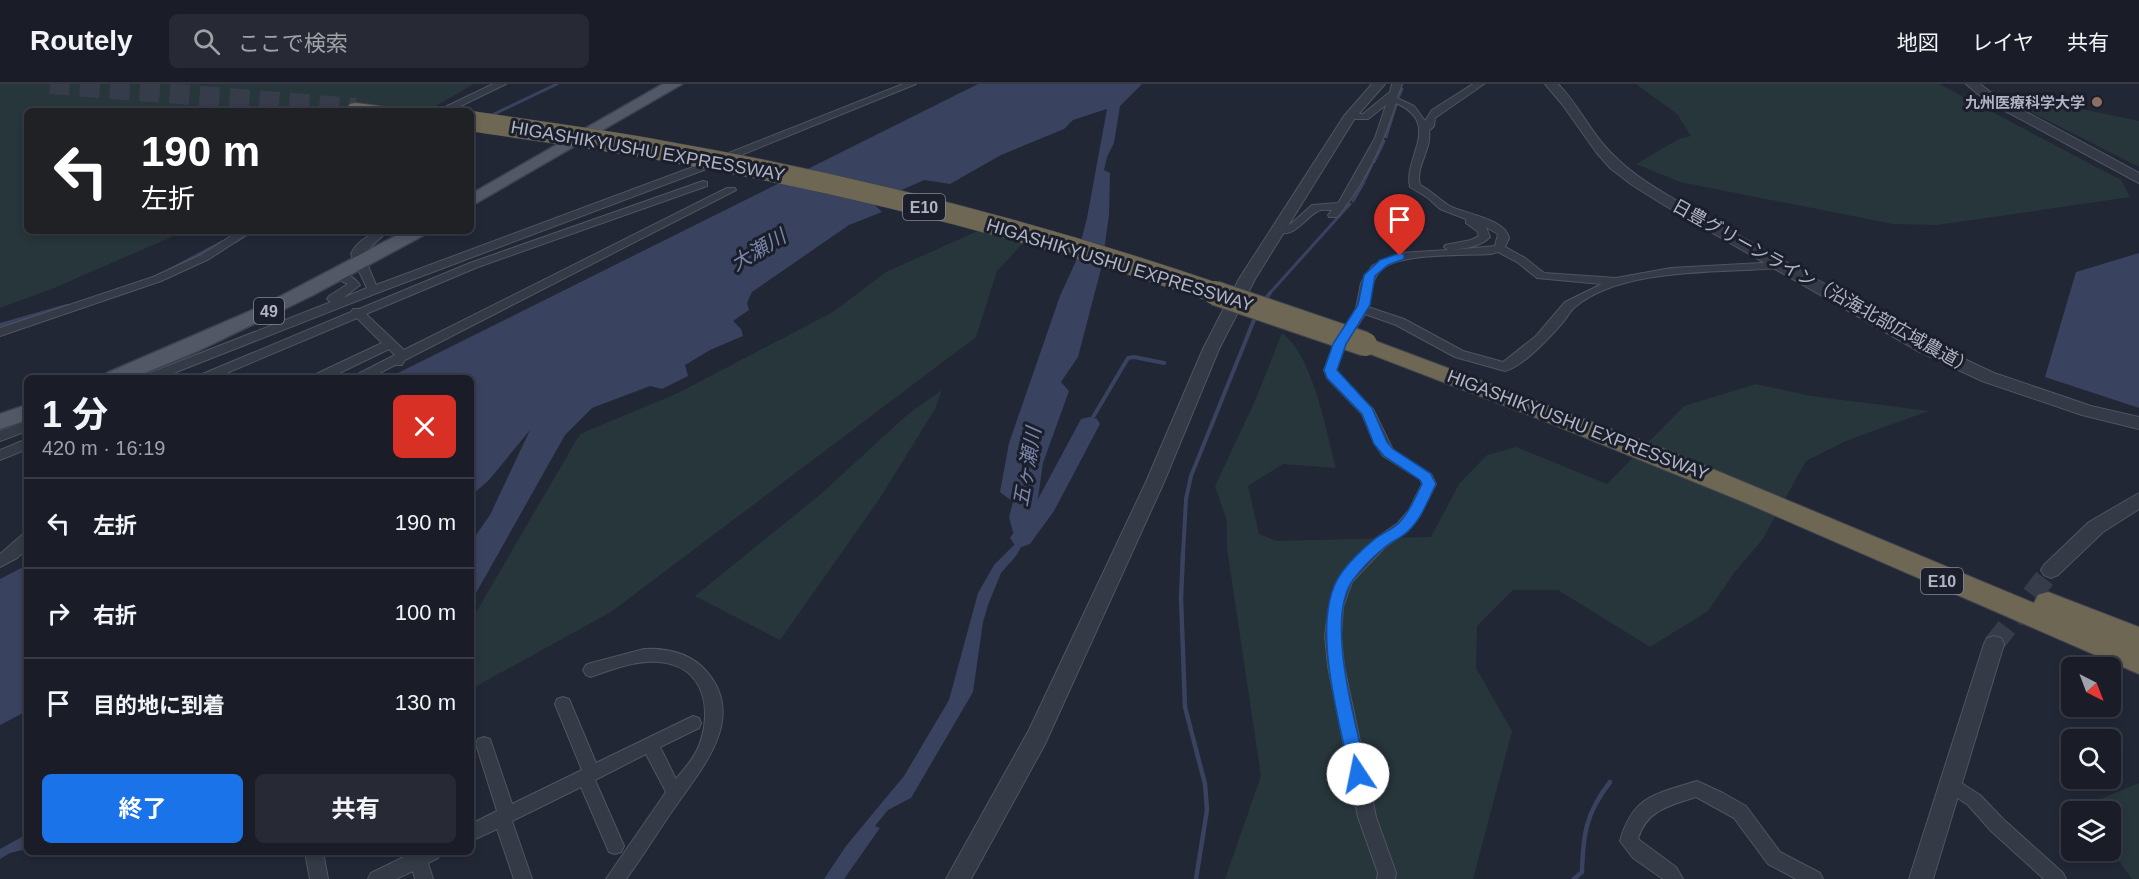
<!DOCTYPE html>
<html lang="ja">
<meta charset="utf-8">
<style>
:root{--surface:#1a1d28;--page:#272a34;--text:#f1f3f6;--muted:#9fa2a8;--line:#383b45;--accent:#1a73e8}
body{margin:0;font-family:Helvetica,"Noto Sans JP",sans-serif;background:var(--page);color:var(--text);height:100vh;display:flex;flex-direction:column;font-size:22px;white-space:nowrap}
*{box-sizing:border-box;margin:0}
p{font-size:20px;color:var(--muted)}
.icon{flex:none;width:33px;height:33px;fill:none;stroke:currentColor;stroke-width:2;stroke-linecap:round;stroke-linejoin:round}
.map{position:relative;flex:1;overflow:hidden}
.details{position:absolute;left:24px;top:291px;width:450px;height:480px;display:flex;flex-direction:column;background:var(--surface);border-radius:9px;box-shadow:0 3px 9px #0003,0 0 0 2px var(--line)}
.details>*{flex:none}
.guide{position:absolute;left:24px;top:24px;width:450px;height:126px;border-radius:9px;box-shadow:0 3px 9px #0003,0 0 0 2px var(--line);background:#202124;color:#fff;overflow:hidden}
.needle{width:39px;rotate:138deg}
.buttons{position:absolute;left:2061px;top:573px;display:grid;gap:12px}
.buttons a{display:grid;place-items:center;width:60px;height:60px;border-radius:9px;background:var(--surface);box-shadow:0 3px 9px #0003,0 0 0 2px var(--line);font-size:30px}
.pin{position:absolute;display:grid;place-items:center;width:51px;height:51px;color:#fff;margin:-62px -26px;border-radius:50% 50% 50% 0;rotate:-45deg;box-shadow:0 0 6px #0007}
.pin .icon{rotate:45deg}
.me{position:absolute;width:66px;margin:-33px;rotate:349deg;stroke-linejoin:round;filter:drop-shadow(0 0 4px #0008)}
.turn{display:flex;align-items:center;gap:21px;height:126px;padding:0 18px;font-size:27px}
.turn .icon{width:78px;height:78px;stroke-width:2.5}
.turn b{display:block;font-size:42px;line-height:51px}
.round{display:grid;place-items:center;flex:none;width:63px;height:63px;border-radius:9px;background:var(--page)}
.head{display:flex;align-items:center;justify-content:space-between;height:102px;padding:0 18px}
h1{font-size:36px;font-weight:700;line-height:45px}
.button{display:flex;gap:12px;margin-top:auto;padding:12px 18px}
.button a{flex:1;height:69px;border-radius:9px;background:var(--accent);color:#fff;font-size:24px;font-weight:700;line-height:69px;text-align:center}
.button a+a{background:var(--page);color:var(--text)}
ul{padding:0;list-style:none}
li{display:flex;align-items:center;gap:18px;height:90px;padding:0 18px;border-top:2px solid var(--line)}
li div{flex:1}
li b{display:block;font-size:22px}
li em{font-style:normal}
header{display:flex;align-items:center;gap:36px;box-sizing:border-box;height:84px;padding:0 30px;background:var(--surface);border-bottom:2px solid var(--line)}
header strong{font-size:28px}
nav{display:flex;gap:33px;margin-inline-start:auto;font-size:21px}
.search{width:420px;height:54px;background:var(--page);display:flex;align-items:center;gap:15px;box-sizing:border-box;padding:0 21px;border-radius:9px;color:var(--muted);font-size:22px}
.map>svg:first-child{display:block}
</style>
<header>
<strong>Routely</strong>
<div class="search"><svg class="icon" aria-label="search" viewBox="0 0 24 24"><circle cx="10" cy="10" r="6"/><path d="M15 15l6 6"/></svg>ここで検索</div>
<nav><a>地図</a><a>レイヤ</a><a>共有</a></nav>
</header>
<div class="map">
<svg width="2139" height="795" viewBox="0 0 2139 795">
<rect width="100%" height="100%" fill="#222736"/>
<!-- green -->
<path fill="#27363b" d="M0 0H474L427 27H27V147H185L54 204 0 224Z
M1636 0H1939L2121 96 2130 113 1937 141 1893 140 1680 98 1636 80 1679 55 1691 52 1677 30Z
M2034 15 2139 37V83L2017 21Z
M980 146 1023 159 997 187 976 253 611 528 471 605V537L580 350 676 310 833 228 886 188Z
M1282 249C1313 272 1326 346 1336 384L1283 380 1248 402 1259 450 1277 457 1431 453 1459 400 1487 371 1516 363 1607 400 1684 322 1756 300 1811 312 1929 327 1848 356 1806 377 1762 456 1734 489 1708 527 1650 563 1558 506H1513L1477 542 1476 584 1512 647 1473 795H1225L1261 692 1227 464V437L1215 402 1255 317Z
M942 306 935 325 880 414 780 556 695 512 822 409 907 331Z
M2139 699V795H2132L2111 766 2110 728 2081 727 2078 724Z"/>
<!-- water -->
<path fill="#39425f" d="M978 0H1142L1120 22 1114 59 1107 73 1104 86 1110 89 1109 131 1102 181 1078 273 1061 298 1069 307 1043 379 1037 421 1025 456 1016 472 1001 489 988 521 983 538 973 608 911 714 888 726 875 742 880 744 844 795H824L846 762 904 692 949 616 978 509 994 481 1016 459 1009 433 1013 418 1000 408 1009 359 1060 212 1076 177 1087 134 1107 25 1073 36 1064 45 1001 71 950 100 924 96 873 119 882 128 849 141 752 208 747 219 749 226 733 237 741 245 743 252 710 266 685 281 688 292 662 305 650 302 592 324 565 351 471 518V458L490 431 530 346 489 396 471 412V294H388Z
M2139 169V324L2045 293 2076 188Z
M27 481V627L0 641V495Z
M27 750V765L10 769 0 775V765Z"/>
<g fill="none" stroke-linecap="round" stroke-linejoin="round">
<!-- stream-far2 -->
<path stroke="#39425f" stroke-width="3" d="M1399 12 1402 5
M490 32 557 0
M1386 53 1397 18
M1374 78 1384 57
M1365 95 1372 80
M1353 117 1364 98
M235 158 253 147
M167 187 222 158
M1269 210 1350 120"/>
<!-- stream-far1 -->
<path stroke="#39425f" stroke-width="4" d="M1264 217 1270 209
M0 241 67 222
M1089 340 1128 274 1134 273 1164 279
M1183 471 1186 415 1191 392 1256 231"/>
<!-- stream -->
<path stroke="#39425f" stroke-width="4.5" d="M1183 469 1181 514 1185 623 1205 700 1207 726 1196 795
M1574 795 1582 788C1583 750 1586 729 1610 698"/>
<!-- river -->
<path fill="#39425f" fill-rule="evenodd" d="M1089 333 1097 335 1100 340 1054 427 1030 460 1022 463 1014 460 1010 454 1038 415 1081 335Z"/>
<!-- tertiary-tunnel -->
<path stroke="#373c4b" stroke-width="21" stroke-dasharray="21 10" stroke-linecap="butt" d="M1994 560 2051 486"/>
<!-- motorway-tunnel -->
<path stroke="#373c4b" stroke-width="20" stroke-dasharray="20 10" stroke-linecap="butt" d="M50 0 356 24"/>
<!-- minor casing -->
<g stroke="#505462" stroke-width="2">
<path id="minor" d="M493 0H506L450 27H437Z
M903 0H916L709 84 377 209 161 294H143L145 291 331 218 327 215 329 212 348 200 335 194V190C345 187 354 193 360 201L343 214 367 204 351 170C357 156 374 147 388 147L363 170 376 201 701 80Z
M1392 0H1402L1397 14 1414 22 1425 37 1432 26 1473 0H1484L1435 34 1434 42 1429 47C1432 66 1415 82 1420 101 1431 107 1438 114 1448 121 1463 130 1505 134 1509 154L1505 163 1525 174 1544 189 1616 194 1671 184 1779 178 1785 181 1779 184C1720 189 1623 183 1575 223 1571 226 1567 233 1564 237 1551 252 1524 282 1505 287L1455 273 1396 241 1365 230 1346 260 1336 286 1337 290 1373 325 1393 366 1431 390 1436 400 1419 433 1408 447 1385 463 1352 498 1343 523 1341 552 1344 582 1376 733 1396 789 1395 795H1377L1378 789 1358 733 1328 582 1325 552 1329 523 1341 491 1375 455 1398 439 1409 426 1422 400 1421 396 1383 372 1374 359 1362 330 1327 294 1324 286 1334 260 1356 225 1361 199 1372 182 1400 169 1448 166 1444 163 1445 161 1471 156 1479 152 1477 147 1466 139V135L1440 125 1428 114 1410 103C1403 73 1443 40 1396 19 1383 60 1364 101 1337 133H1329L1328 131 1332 126C1328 126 1321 125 1318 127 1304 134 1292 159 1274 145L1275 143 1291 140 1312 121 1338 119 1340 116 1375 54 1386 21 1368 35H1350L1345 32 1350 29 1363 30 1390 8ZM1486 143 1498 150 1495 162 1452 166C1466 164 1480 163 1490 153ZM1498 168 1517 178 1537 194 1602 200 1565 218 1536 252 1503 278 1463 267 1404 235 1368 223C1370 211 1371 197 1380 187 1398 168 1464 172 1491 170Z
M703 97 707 98V102L478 183 366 230 404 266 727 104H735L736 106 405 276 402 281H395L370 294H354L356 291 395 271 389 265 329 294H312L314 291 382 259 357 234 215 294H198L200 291 351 228 353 225H359L470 179Z
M239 147H252L209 175 161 197 0 252V244L153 193 201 171Z
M27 337V347L0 357V347Z
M27 355V365L0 376V366Z
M27 450V464L17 474 0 483V470L22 451Z
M644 565C667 564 691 569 707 588 747 635 701 685 675 723 658 747 643 772 626 795H606L666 708 646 670 595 696 624 762 621 768 615 770 609 768 581 703 512 737 532 795H514L497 745 471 757V740L497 727 476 660 478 655 484 653 490 655 512 720 582 686 555 620 557 615 563 613 569 615 596 679 693 632 699 634 701 639 699 644 660 663 676 695C684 685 693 676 698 664 713 628 706 582 659 578 636 576 613 585 591 593L586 591 583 586 586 581 591 579Z
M1949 691 1980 711 2003 735 2063 789 2066 795H2044L1991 747 1968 721 1943 704 1941 699 1943 694Z
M1697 697 1723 709 1746 722 1780 768 1820 789 1823 795H1796L1768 780 1734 734 1696 713C1671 721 1646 726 1638 755L1676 783 1683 795H1663L1633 774 1620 757C1633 711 1656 710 1697 697Z
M305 768H323L328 795H310Z
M407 768H441L438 774 428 779 433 795H415L413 787 396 795H368L371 789 408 771Z"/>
</g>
<!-- tertiary casing -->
<g stroke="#505462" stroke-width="2">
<path id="tertiary" d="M1372 0H1385L1355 34 1255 195 1219 265 1164 398 1045 660 971 795H946L1029 646 1146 398 1203 265 1239 195 1344 32Z
M1545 0H1558C1576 18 1587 41 1603 60 1623 84 1648 100 1674 115L1928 258 1994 289 2091 322 2139 333V345L2082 331 1982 297 1916 266 1664 121 1632 101 1610 84 1596 68 1562 20Z
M1966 0H1980L1993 10 2139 89V99L1985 16Z
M2139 409V425L2103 448 2058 491 2051 494 2044 491 2041 486 2044 481 2089 438Z
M1994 552 2001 554 2004 560 1933 795H1909L1984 560 1987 554Z"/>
</g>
<!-- primary casing -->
<g stroke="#3f4351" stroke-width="3">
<path id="primary" d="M663 0H682L471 122V110Z
M405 147H427L424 151 313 211 200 266 133 294H104L107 289 262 222Z
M27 321V336L0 345V330Z"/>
</g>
<!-- motorway casing -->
<g stroke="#404452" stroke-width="2">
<path id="motorway" d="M356 19 387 23 390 27H349L347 24 350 20Z
M1365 253 1667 366 2034 519 2038 511 2048 508 2139 543V590L1746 419 1552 340 1357 265 1354 260 1357 255Z"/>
</g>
<!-- minor -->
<use href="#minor" fill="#353a47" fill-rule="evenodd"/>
<!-- tertiary -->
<use href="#tertiary" fill="#353a47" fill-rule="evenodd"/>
<!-- primary -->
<use href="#primary" fill="#535867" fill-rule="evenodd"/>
<!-- motorway -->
<use href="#motorway" fill="#6d6753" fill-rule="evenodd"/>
<!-- motorway-bridge-far1 casing -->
<g stroke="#404452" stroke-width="21" stroke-linecap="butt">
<path id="motorway-bridge-far1" d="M471 37C535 47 600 55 664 67 852 100 1038 148 1219 210"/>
</g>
<!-- motorway-bridge casing -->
<g stroke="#404452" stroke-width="26" stroke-linecap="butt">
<path id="motorway-bridge" d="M1215 209 1365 260"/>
</g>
<!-- motorway-bridge-far1 -->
<use href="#motorway-bridge-far1" stroke="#6d6753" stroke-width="20"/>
<!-- motorway-bridge -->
<use href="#motorway-bridge" stroke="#6d6753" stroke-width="24"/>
</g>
<!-- route -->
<path fill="#1a73e8" stroke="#114b97" stroke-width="1.5" d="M1400 169 1404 170V175L1388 181 1375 192 1370 221 1346 260 1337 286 1372 324 1387 358 1393 365 1430 389 1436 400C1428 416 1421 436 1407 448 1401 454 1392 457 1385 463 1374 472 1361 485 1353 496 1324 536 1357 644 1367 690L1364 695 1358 697 1352 695 1350 690C1340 638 1309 537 1340 491 1348 479 1363 464 1375 455 1382 449 1391 446 1398 440 1409 429 1415 414 1422 400L1420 396 1384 372 1374 360 1362 330 1327 294 1324 286 1333 260 1358 221 1364 191 1380 176Z"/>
<!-- markers -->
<circle fill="#8d6e63" stroke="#1b1f2c" stroke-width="2" cx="2097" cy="18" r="6"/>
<g text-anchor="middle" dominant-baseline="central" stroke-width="6" stroke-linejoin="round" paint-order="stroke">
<!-- far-poi labels -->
<g font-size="15" font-weight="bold" fill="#b0b4c4" stroke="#1b1f2c" text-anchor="end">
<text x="2085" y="18">九州医療科学大学</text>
</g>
<!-- shield labels -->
<g fill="#1b1f2c" stroke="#838796" stroke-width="1.5">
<rect x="903" y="110" width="42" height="26" rx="4.5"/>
<rect x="254" y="214" width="30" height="26" rx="4.5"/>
<rect x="1921" y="484" width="42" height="26" rx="4.5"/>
</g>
<g font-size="16" font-weight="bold" fill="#b0b4c4">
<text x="924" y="123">E10</text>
<text x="269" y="227">49</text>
<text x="1942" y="497">E10</text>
</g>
<!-- street labels -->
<g font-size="18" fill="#b0b4c4" stroke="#1b1f2c">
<text transform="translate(648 67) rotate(10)">HIGASHIKYUSHU EXPRESSWAY</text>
<text transform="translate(1120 181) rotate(17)">HIGASHIKYUSHU EXPRESSWAY</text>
<text transform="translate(1823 203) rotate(29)">日豊グリーンライン（沿海北部広域農道）</text>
<text transform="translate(1578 341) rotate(21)">HIGASHIKYUSHU EXPRESSWAY</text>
</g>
<!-- water labels -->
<g font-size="20" font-style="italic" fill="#7a86aa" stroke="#1b1f2c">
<text transform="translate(758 166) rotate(-31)">大瀬川</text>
<text transform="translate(1027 383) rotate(-80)">五ヶ瀬川</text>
</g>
</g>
</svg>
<div class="buttons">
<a><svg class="needle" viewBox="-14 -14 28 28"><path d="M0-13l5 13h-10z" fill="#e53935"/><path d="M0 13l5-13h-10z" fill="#9fa2a8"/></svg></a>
<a><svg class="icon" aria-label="search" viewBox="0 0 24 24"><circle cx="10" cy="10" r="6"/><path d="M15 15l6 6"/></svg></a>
<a><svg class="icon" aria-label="layers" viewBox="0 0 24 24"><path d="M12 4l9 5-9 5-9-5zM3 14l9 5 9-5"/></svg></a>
</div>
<div class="pin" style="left:1400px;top:172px;background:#d93025"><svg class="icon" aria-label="arrive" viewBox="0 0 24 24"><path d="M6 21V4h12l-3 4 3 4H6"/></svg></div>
<svg class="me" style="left:1358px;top:690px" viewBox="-20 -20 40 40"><circle r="19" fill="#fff"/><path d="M0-13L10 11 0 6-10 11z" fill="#1a73e8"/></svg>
<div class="guide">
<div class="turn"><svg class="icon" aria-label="left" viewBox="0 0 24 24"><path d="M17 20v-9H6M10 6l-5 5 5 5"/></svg><div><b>190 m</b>左折</div></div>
</div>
<section class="details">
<div class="head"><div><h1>1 分</h1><p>420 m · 16:19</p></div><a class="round" style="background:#d93025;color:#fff"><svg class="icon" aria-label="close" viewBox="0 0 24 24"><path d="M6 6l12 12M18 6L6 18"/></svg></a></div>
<ul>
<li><svg class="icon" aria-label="left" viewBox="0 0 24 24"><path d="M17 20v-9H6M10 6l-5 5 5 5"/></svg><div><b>左折</b></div><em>190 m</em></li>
<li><svg class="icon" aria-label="right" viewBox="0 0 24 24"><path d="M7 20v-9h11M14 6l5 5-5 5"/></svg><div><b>右折</b></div><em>100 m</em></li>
<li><svg class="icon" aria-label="arrive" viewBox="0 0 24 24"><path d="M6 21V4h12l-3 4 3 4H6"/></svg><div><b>目的地に到着</b></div><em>130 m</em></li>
</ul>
<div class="button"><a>終了</a><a>共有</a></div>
</section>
</div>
